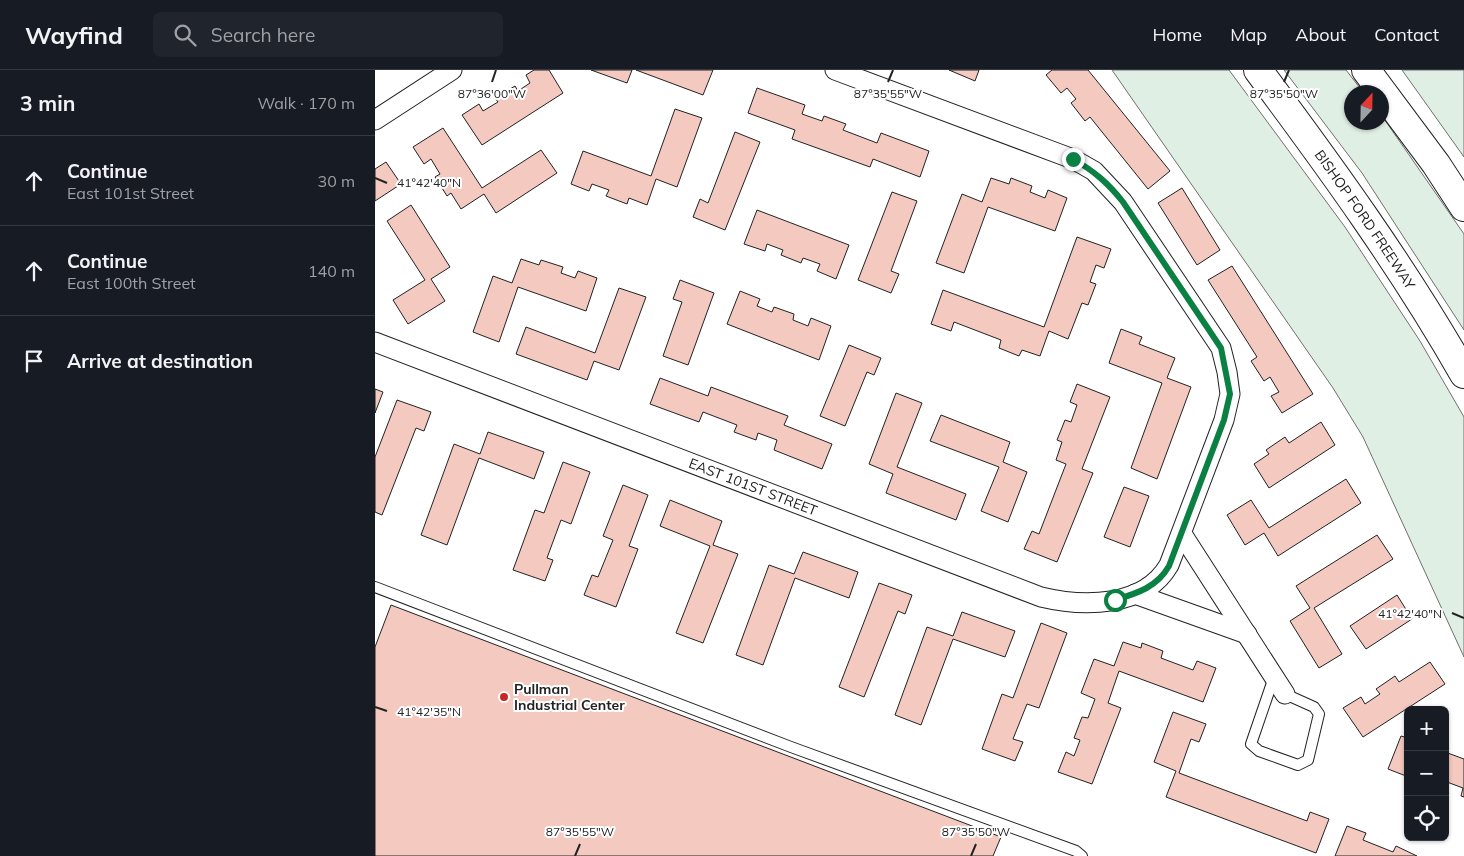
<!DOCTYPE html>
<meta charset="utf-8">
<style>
body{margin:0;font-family:Mulish,sans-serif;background:#20242c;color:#f1f3f6}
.controls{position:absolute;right:15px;bottom:15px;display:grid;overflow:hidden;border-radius:8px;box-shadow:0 1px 4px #0004}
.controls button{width:45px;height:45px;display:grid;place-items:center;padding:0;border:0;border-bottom:1px solid #363941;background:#171b24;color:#f1f3f6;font:25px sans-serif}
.compass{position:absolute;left:969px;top:15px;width:45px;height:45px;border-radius:50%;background:#171b24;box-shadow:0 1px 4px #0004;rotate:22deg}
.stop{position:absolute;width:15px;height:15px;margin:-11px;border:4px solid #0b8043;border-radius:50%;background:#fff}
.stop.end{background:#0b8043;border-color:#fff;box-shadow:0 1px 5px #0008}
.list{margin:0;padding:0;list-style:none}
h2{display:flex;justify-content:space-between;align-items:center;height:65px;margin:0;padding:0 20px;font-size:21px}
h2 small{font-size:16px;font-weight:400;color:#9ea1a6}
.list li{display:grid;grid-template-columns:32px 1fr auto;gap:15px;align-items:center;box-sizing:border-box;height:90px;padding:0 20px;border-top:1px solid #363941}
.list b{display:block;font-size:19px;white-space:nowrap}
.list p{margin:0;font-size:16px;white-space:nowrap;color:#9ea1a6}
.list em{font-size:16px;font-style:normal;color:#9ea1a6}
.icon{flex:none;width:28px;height:28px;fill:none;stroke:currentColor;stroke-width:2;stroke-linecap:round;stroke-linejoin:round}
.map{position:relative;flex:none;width:1089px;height:786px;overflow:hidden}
header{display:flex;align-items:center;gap:30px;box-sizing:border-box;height:70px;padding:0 25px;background:#171b24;border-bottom:1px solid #363941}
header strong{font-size:24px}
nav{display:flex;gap:28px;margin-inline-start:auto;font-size:18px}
.search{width:350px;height:45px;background:#20242c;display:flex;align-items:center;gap:12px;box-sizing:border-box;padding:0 18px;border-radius:8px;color:#9ea1a6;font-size:19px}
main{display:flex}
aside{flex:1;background:#171b24}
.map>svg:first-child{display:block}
</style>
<header>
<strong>Wayfind</strong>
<div class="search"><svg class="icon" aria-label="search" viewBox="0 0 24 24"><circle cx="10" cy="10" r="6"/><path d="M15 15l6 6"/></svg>Search here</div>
<nav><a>Home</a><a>Map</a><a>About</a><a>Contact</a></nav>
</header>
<main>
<aside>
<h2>3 min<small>Walk · 170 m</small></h2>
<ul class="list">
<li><svg class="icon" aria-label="ahead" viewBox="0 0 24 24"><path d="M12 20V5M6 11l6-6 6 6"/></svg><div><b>Continue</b><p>East 101st Street</p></div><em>30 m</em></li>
<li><svg class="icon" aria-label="ahead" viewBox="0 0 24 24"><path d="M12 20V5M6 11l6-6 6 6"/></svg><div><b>Continue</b><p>East 100th Street</p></div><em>140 m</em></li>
<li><svg class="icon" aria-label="arrive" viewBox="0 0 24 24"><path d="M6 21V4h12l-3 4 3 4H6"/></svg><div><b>Arrive at destination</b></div></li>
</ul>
</aside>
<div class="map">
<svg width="1089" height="786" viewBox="0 0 1089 786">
<rect width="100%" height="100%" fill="#fff"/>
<path fill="#e0efe3" stroke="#6f6f6f" d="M737 0H854L970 157 1045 271 1089 347V587L988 367 958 318Z
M909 0H971L988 22H976V52H1006L1007 46 1089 164V260L987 103Z
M1027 0H1089V87Z"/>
<path fill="#f3c9c0" stroke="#222" d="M159 0H174L188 23 107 75 87 45 104 34 108 41 123 32 120 28 140 16 143 21 155 13 151 5Z
M216 0H257L252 13Z
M261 0H338L328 25Z
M574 0H604L600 11Z
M677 0H713L795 101 773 119 715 47 710 51 696 33 701 29 692 18 686 23 671 5Z
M382 18 430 35 427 44 447 51 449 46 471 54 468 60 502 73 506 63 554 81 545 107 498 89 495 97 417 69 420 60 373 43Z
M300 39 327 48 302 117 281 109 272 135 254 128 252 134 231 126 234 120 217 114 214 121 196 114 208 81 276 106Z
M68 58 107 118 166 80 182 103 121 143 109 124 86 139 76 123 72 126 60 107 65 104 56 89 49 94 38 77Z
M360 62 385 72 350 160 318 147 325 129 333 133Z
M11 92 26 114 0 131V99Z
M616 108 634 114 636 108 657 116 655 122 670 128 673 120 692 128 680 161 613 137 589 203 561 193 587 124 607 132Z
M807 118 845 180 822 195 783 133Z
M517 122 542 131 516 201 524 204 516 223 483 210Z
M36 135 75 197 56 209 70 231 33 254 18 230 50 210 12 151Z
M382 140 474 175 461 209 442 201 445 194 428 188 426 193 406 185 408 180 392 174 390 181 369 174Z
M702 167 736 179 729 198 721 195 715 212 721 214 713 235 707 233 693 269 674 261 665 286 647 280 644 286 624 278 626 270 579 252 576 261 556 254 568 220 669 257Z
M146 189 164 195 166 190 188 197 186 203 200 208 203 201 222 208 211 241 143 217 124 272 98 262 118 206 137 213Z
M857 196 938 324 907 343 896 326 904 322 895 307 889 311 876 291 882 287 833 210Z
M305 210 339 223 313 295 288 286 307 232 298 229Z
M244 218 271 227 244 300 219 291 212 310 141 284 151 257 220 283Z
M365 221 385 229 382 236 397 242 399 237 419 244 418 250 433 256 436 248 456 256 444 290 352 254Z
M746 259 767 267 764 274 800 288 792 308 816 317 782 409 756 398 787 313 734 293Z
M474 275 506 288 499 305 492 302 470 356 445 346Z
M285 308 333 326 336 317 413 346 409 355 457 374 447 399 399 380 402 370 383 363 381 370 359 362 362 355 328 342 324 352 275 334Z
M702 314 735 327 707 399 718 403 682 492 649 479 657 461 664 464 691 394 681 390 687 372 682 370 690 350 696 352 702 335 695 332Z
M0 319 8 322 0 343Z
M521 323 547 333 522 397 591 424 581 450 511 423 518 404 494 394Z
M22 330 56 342 49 361 41 358 7 445 0 442V387Z
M566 345 635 372 628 392 652 402 633 452 606 441 624 397 555 371Z
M946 352 960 375 894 418 879 394 894 384 891 380 910 367 914 373Z
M113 362 169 382 159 409 104 388 72 475 46 465 79 374 105 384Z
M188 392 215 402 196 454 186 450 172 488 178 490 170 511 138 500 160 440 169 443Z
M971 409 986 433 903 486 889 463 870 475 852 445 876 430 894 458Z
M248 415 273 425 254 476 263 479 241 537 209 525 217 505 223 507 238 470 228 466Z
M749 417 774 426 755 477 729 467Z
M295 430 347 451 338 475 363 484 328 573 301 563 335 476 285 456Z
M1002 465 1018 489 939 538 967 584 944 598 915 551 935 538 921 516Z
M428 482 483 502 474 528 420 508 388 595 361 585 394 495 419 504Z
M504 513 537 525 530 544 523 541 489 627 464 617Z
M1022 525 1037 549 991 579 975 556Z
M16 535 626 767 618 786H0V577Z
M587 542 640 561 630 587 578 569 546 655 520 645 552 557 578 566Z
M666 553 692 563 664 638 652 634 638 669 648 672 640 691 607 679 627 624 638 628Z
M748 572 766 578 767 573 788 581 786 588 818 600 822 591 841 598 828 632 744 601 733 633 746 638 717 714 683 702 691 682 699 686 705 670 699 668 707 647 713 648 720 629 706 623 719 589 739 596Z
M1055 592 1070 614 988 667 968 638 986 627 990 634 1005 624 1001 619 1020 606 1024 612Z
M798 642 831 654 824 672 816 669 804 703 932 751 935 742 954 749 941 783 791 727 801 701 779 692Z
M1026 666 1033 668 1031 706 1013 699Z
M1070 682 1089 689V727L1086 726 1088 718 1072 712 1070 717Z
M972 756 991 763 988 770 1018 782 1021 776 1042 786H960Z"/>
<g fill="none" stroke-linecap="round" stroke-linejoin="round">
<g stroke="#222" stroke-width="12">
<path id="service" d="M0 517 416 677 701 781 707 786
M899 607 876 674 884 681 923 695 933 690 944 644 939 637 910 624"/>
</g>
<g stroke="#222" stroke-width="21">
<g id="minor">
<path d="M0 50 77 0"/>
<path id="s1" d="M0 272 666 527C708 537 769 538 794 495L849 350 855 324 852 302 846 278 748 132 719 101 698 89 460 0"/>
<path d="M807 464 910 624"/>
<path d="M760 524 872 564"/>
</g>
</g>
<g stroke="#222" stroke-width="30">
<g id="motorway">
<path id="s2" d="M883 0C956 98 1028 197 1089 304"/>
<path d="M991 0 1061 94 1089 137"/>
</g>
</g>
<use href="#service" stroke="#fff" stroke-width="10"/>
<use href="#minor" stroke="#fff" stroke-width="19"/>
<use href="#motorway" stroke="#fff" stroke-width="28"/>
</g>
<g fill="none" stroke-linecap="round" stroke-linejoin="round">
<path stroke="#0b8043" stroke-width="6" d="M698 89C719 101 733 113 748 132L834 260 846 278 855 324 849 350 794 496C782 517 763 523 740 530"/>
</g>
<path fill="none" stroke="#222" stroke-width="2" d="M117 12 121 0M513 12 518 0M909 12 914 0M0 108 12 113M1077 543 1089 548M0 637 12 641M200 786 205 774M596 786 601 774"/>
<circle fill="#c62828" stroke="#fff" stroke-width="2" cx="129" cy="627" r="5"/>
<g text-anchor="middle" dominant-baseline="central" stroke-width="4" stroke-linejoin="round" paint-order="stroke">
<g font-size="14" fill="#222" stroke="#fff">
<text stroke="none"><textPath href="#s2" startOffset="184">BISHOP FORD FREEWAY</textPath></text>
<text stroke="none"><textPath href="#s1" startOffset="405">EAST 101ST STREET</textPath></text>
</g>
<g font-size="14" font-weight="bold" fill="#222" stroke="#fff" text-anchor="start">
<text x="139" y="619">Pullman<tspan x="139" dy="16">Industrial Center</tspan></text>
</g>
</g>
<g font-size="12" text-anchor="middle" fill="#222" stroke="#fff" stroke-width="4" stroke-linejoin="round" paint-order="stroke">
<text x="909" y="28">87°35'50"W</text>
<text x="117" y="28">87°36'00"W</text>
<text x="513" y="28">87°35'55"W</text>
<text x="54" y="117">41°42'40"N</text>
<text x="1035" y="548">41°42'40"N</text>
<text x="54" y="646">41°42'35"N</text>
<text x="205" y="766">87°35'55"W</text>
<text x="601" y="766">87°35'50"W</text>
</g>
</svg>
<div class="controls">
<button>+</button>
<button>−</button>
<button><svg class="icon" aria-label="locate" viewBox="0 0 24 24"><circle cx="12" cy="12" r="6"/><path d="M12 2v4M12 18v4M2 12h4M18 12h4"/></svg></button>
</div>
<svg class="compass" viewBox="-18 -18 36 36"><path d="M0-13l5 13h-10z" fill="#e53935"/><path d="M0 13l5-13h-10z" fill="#9ea1a6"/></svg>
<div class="stop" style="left:740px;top:530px"></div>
<div class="stop end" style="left:698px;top:89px"></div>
</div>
</main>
